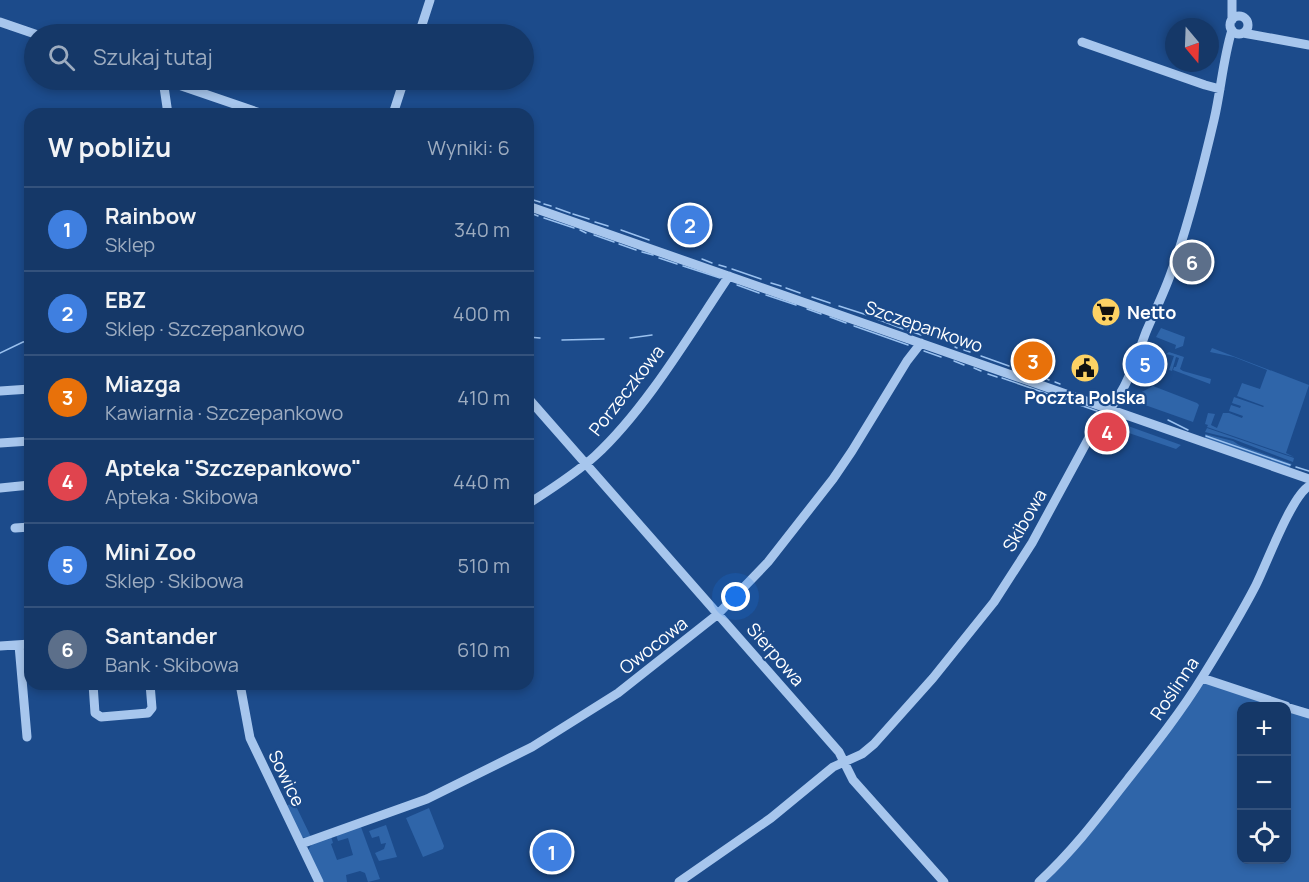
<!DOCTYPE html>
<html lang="pl">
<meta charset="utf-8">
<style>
body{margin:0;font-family:Manrope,sans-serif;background:#1e3f6e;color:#f1f3f6}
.controls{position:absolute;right:18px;bottom:18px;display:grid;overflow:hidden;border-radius:12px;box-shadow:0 3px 9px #0003}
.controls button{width:54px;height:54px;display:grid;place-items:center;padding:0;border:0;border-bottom:2px solid #34527c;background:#153868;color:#f1f3f6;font:30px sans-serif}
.compass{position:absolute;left:1165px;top:18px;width:54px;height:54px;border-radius:50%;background:#153868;box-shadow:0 3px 9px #0003;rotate:161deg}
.you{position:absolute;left:736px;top:597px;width:21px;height:21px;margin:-15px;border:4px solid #fff;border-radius:50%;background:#1a73e8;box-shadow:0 0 0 9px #1a73e833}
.badge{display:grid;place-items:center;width:39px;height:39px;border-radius:50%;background:#8c9099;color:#fff;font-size:20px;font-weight:700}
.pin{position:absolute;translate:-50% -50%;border:3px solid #fff;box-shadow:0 2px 6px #0006}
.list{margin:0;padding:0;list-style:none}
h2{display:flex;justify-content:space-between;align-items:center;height:78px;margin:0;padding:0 24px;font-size:26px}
h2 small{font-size:20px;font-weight:400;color:#9dacc0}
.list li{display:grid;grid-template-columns:39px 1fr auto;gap:18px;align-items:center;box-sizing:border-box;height:84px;padding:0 24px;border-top:2px solid #34527c}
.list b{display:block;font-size:22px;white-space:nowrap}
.list p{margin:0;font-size:20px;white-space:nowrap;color:#9dacc0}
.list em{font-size:20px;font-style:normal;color:#9dacc0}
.icon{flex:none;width:33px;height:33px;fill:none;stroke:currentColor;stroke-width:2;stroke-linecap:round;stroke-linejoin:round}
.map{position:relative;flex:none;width:1309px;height:882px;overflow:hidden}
.search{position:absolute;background:#153868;box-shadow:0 3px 9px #0003;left:24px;top:24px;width:510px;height:66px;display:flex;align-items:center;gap:15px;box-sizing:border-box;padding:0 21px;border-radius:33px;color:#9dacc0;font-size:22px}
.panel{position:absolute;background:#153868;box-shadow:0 3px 9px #0003;left:24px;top:108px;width:510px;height:582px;border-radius:18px}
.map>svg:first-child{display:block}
</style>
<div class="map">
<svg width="1309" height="882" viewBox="0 0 1309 882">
<rect width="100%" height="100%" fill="#1c4b8b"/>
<path fill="#2f65a9" d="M1161 328 1185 337 1183 346 1175 349 1176 345 1156 337Z
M1212 348 1309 385 1286 453 1294 457 1207 427 1208 425 1205 424 1208 413 1215 414 1211 425 1217 428 1223 413H1229L1242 418 1243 416 1229 411 1231 405 1240 408 1241 406 1232 403 1234 397 1263 407 1264 406 1237 396 1242 383 1260 389 1267 370 1234 357 1210 352Z
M1169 352 1184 357 1180 369 1183 371 1211 379 1210 384 1173 370 1174 367H1176L1179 358 1176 357 1172 371 1169 370 1174 356 1166 354Z
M1153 386 1197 403 1199 405 1193 422 1145 405 1140 393Z
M1106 421 1121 428 1129 424 1128 426 1181 445 1176 449 1114 428 1105 424Z
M1207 428 1294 458 1293 462 1233 439 1205 432Z
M1205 434 1233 441 1239 445 1292 464 1289 468 1205 439Z
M1209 682 1278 706H1242V860H1286L1287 709 1309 717V882H1043L1201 684Z
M294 802 311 837 306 838 301 837 286 806Z
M429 808 444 846 443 849 423 857 406 818Z
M386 825 397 857 379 861 375 853 384 849 386 843 381 844 379 836 372 838 369 831Z
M361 827 380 879 368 882 365 873 360 871 346 875 347 882H322L308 851C312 840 321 839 331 836L333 843 331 844 337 860 353 855 348 838 338 841 336 835Z"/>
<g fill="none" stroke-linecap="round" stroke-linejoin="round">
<path stroke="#9ac1ef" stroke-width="1.5" d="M530 199 540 202
M544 204 551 206
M556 208 570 213
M528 212 538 216
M573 214 589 219
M544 218 574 228
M595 222 608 226
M580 230 586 233
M621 230 649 240
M594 235 614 242
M619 244 636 250
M642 252 653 255
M659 258 677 264
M702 259 712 263
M719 265 726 267
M683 266 720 278
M732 269 761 279
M771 283 781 286
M737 285 759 293
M786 288 800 293
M766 295 796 305
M812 297 830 303
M839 306 867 315
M807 309 821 314
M830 317 846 323
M877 319 903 329
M854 326 908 345
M908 330 921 335
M528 337 540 338
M630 338 652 335
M562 340 604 339
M955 347 957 348
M964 350 970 352
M924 351 941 357
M0 353 23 342 30 341
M981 356 1009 366
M954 361 964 365
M974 368 981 371
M988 374 997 377
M1032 374 1041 377
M1002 378 1097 411
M1047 379 1049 380
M1055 382 1060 384
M1168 420 1188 430
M1206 436 1290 465
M1296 467 1309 471"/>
<path stroke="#a7c6ed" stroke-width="9" d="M1230 25a9 9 0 1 1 18 0a9 9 0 1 1-18 0Z
M1232 20V0
M0 22 35 34
M1243 33 1309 45
M419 34 430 0
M1082 42 1205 85 1220 89
M163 80 168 114
M164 80 263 114
M393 114 404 80
M528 206 1309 479
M0 391 30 389
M528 398 839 752 853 780 944 882
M0 443 30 441
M0 488 30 485
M528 504C551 489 575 474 595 456 646 409 690 334 729 276
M15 528 30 527
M19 645 27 737
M0 646 30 644
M1202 678 1286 706
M93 684 95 713 101 717 148 713 152 708 150 684
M240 684 250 738 319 882
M1286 707 1309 714
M301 844 427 799 532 747 618 693 718 614 768 562 833 479 852 451 907 361 921 343
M679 882 771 818 833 767 862 754 874 744 933 678 994 602 1032 543 1097 423C1124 398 1133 367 1146 332 1154 313 1164 293 1171 273 1189 224 1202 171 1214 120 1221 90 1223 59 1232 30
M1039 882C1073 851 1100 815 1128 779 1154 746 1181 712 1203 676 1221 647 1240 616 1256 585 1267 563 1291 497 1309 486"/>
</g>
<defs>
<g id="supermarket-disc" transform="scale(1.5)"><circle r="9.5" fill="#fdd264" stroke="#1c4b8b"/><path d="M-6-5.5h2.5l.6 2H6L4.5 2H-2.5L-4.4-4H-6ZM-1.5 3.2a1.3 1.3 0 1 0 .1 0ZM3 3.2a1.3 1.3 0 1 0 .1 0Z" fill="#111"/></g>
<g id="civic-disc" transform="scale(1.5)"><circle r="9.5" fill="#fdd264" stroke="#1c4b8b"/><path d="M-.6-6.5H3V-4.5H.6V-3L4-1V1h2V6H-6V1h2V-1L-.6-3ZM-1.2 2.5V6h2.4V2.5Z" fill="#111"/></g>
</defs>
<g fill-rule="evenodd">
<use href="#supermarket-disc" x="1106" y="312"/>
<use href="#civic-disc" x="1085" y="368"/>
</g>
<g text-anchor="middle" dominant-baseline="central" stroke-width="4.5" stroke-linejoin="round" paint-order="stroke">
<g font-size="18" font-weight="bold" fill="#fff" stroke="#1c4b8b" text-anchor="start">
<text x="1127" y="312">Netto</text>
<text x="1085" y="397" text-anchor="middle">Poczta Polska</text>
</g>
<g font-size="18" fill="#fff" stroke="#1c4b8b">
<text transform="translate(924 326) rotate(19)">Szczepankowo</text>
<text transform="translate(626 390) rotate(-52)">Porzeczkowa</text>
<text transform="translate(1024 520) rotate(-60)">Skibowa</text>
<text transform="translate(653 645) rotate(-38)">Owocowa</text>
<text transform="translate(776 654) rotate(49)">Sierpowa</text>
<text transform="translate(1174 688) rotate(-56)">Roślinna</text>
<text transform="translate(287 778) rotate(64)">Sowice</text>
</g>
</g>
</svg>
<div class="controls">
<button>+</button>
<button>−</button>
<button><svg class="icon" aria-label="locate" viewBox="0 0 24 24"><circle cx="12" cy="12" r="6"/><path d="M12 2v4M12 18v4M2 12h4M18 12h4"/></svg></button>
</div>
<svg class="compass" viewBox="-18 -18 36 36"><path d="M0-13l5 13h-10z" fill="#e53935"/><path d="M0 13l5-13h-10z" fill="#9dacc0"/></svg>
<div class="you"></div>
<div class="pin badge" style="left:552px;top:852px;background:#3f7fe0">1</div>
<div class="pin badge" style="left:690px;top:225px;background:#3f7fe0">2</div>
<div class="pin badge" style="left:1033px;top:361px;background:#e8710a">3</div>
<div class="pin badge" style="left:1107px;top:432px;background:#e0444e">4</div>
<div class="pin badge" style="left:1145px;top:364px;background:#3f7fe0">5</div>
<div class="pin badge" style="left:1192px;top:262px;background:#5c6f8a">6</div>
<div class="search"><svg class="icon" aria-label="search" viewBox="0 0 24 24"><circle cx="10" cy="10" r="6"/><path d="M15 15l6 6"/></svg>Szukaj tutaj</div>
<section class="panel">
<h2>W pobliżu<small>Wyniki: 6</small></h2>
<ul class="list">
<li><span class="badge" style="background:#3f7fe0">1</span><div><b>Rainbow</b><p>Sklep</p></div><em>340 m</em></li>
<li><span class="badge" style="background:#3f7fe0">2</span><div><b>EBZ</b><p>Sklep · Szczepankowo</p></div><em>400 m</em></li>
<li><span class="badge" style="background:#e8710a">3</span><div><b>Miazga</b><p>Kawiarnia · Szczepankowo</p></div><em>410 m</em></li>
<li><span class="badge" style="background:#e0444e">4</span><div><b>Apteka &quot;Szczepankowo&quot;</b><p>Apteka · Skibowa</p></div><em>440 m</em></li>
<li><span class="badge" style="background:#3f7fe0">5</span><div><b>Mini Zoo</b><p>Sklep · Skibowa</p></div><em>510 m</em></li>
<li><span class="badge" style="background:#5c6f8a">6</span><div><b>Santander</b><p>Bank · Skibowa</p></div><em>610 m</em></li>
</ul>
</section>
</div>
